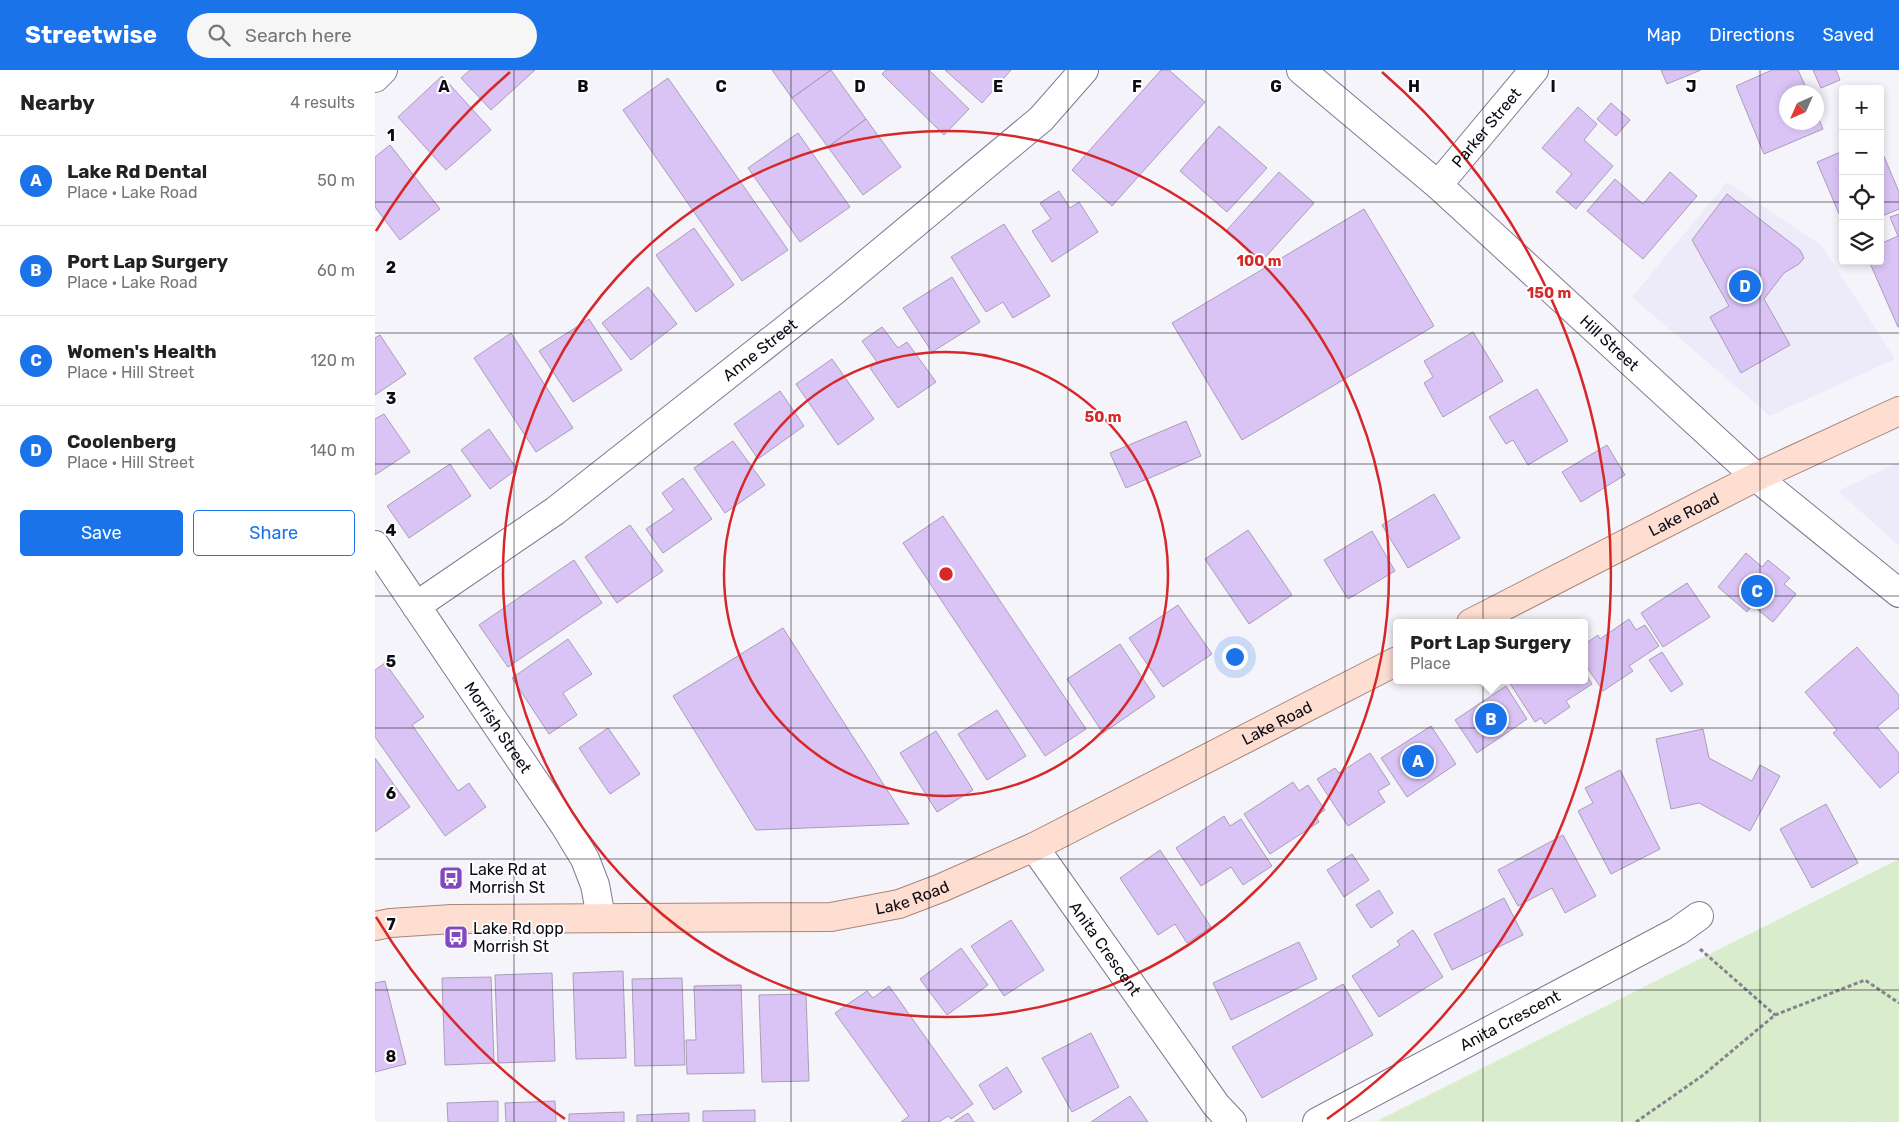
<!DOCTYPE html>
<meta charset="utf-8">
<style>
body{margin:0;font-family:Rubik,sans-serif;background:#f6f6f6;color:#222}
.controls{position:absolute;right:15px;top:15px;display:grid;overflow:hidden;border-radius:5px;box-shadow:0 2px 8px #0003}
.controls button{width:45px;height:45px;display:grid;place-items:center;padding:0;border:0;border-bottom:1px solid #e0e0e0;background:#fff;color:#222;font:25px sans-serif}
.compass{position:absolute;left:1404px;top:15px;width:45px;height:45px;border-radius:50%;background:#fff;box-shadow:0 2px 8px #0003;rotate:225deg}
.you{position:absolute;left:859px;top:586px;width:18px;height:18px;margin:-12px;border:4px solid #fff;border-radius:50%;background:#1a73e8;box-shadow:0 0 0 8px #1a73e833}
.badge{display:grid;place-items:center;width:32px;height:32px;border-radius:50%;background:#1a73e8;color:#fff;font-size:16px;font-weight:700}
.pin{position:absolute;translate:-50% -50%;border:2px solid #fff;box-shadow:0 1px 5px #0006}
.popup{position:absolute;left:1018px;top:549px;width:195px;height:65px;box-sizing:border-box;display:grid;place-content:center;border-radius:5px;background:#fff;filter:drop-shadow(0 1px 4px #0005);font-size:16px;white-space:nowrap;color:#767676}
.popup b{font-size:19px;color:#222}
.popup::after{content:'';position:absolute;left:50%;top:100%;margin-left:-10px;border:10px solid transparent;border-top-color:#fff}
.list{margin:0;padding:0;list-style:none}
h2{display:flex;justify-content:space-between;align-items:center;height:65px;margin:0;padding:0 20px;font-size:21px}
h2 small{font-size:16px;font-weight:400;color:#767676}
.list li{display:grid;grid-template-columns:32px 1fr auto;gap:15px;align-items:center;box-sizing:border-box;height:90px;padding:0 20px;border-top:1px solid #e0e0e0}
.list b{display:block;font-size:19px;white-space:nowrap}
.list p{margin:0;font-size:16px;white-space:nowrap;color:#767676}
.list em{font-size:16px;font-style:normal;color:#767676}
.actions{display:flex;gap:10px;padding:15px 20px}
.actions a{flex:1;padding:11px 0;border:1px solid #1a73e8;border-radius:5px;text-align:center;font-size:18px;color:#1a73e8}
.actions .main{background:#1a73e8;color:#fff}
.icon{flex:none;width:28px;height:28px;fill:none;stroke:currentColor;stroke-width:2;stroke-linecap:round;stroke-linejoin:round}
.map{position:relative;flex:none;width:1524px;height:1052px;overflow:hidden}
header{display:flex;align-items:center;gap:30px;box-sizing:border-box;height:70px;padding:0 25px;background:#1a73e8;color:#fff}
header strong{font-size:24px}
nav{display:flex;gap:28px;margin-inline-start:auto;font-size:18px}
.search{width:350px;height:45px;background:#f6f6f6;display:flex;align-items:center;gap:12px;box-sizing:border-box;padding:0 18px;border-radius:28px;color:#767676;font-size:19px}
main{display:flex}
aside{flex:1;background:#fff}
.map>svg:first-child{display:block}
</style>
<header>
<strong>Streetwise</strong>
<div class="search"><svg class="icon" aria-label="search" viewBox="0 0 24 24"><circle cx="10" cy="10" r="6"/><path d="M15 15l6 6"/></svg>Search here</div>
<nav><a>Map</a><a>Directions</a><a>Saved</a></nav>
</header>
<main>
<aside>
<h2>Nearby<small>4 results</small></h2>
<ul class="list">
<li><span class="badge">A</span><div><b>Lake Rd Dental</b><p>Place · Lake Road</p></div><em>50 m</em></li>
<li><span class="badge">B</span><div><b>Port Lap Surgery</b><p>Place · Lake Road</p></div><em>60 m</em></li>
<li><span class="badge">C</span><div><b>Women's Health</b><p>Place · Hill Street</p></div><em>120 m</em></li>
<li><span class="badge">D</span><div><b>Coolenberg</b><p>Place · Hill Street</p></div><em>140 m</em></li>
</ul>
<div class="actions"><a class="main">Save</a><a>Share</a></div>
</aside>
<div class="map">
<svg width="1524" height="1052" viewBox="0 0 1524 1052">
<rect width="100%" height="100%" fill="#f5f4fa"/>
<path fill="#edebfa" d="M1352 112 1447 176 1520 289 1395 346 1257 227Z
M1524 392V476L1463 421Z"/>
<path fill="#d9edcd" d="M1524 789V1052L1002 1051Z"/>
<path fill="#dac4f5" stroke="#a99db8" d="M95 0H160L116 40 86 8Z
M397 0H456L417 28Z
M456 0 491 49 453 77 417 28Z
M511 0H554L594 39 569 65 507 4Z
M570 0H636L607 33Z
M786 0H794L830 32 737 136 697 100Z
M1286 0H1326L1292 14Z
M1397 0H1423L1433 22H1412V52H1442V44L1448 59 1389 84 1361 16Z
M1438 0H1461L1465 10 1446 18Z
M67 6 116 60 71 100 23 47Z
M293 8 413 180 367 211 248 40Z
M1236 33 1255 50 1241 66 1222 49Z
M1203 37 1222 54 1209 70 1238 96 1201 139 1181 122 1197 104 1167 78Z
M491 49 526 97 488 125 453 77Z
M844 56 892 98 852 142 805 101Z
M423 63 475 137 425 172 373 98Z
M15 75 65 139 25 170 0 137V87Z
M1505 77 1524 122V139L1505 147Z
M1468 81V153L1442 92Z
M904 102 939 133 887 191 852 160Z
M1295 102 1322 126 1268 189 1212 141 1240 109 1268 134Z
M684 121 695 138 704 132 723 162 677 192 657 161 676 149 665 133Z
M1352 124 1425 180 1429 188 1424 194 1409 203 1389 229 1415 275 1366 303 1335 247 1354 236 1317 170Z
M989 139 1059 256 867 370 797 253Z
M1524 144V257H1523L1494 191H1505V174L1523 166 1515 147Z
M629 154 675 226 638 248 628 232 611 242 576 187Z
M319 158 359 215 321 242 281 185Z
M577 207 605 252 557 282 528 238Z
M273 217 302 254 256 290 227 253Z
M214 249 247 300 198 332 164 281Z
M507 257 523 278 532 272 561 312 523 338 495 298 502 292 487 271Z
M1098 262 1128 311 1068 347 1049 313 1058 307 1049 291Z
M136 263 198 358 161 382 99 288Z
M5 265 31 304 0 325V268Z
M457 289 499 349 463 375 421 314Z
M1162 319 1193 371 1153 395 1138 370 1131 374 1114 347Z
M405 321 429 356 383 389 359 354Z
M9 344 35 382 0 405V349Z
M811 351 826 386 751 418 735 383Z
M114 359 142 399 115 419 86 380Z
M358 371 390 415 350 443 319 398Z
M1232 375 1250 405 1206 432 1187 402Z
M75 394 96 426 34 468 12 436Z
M308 408 337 449 288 483 271 459 299 440 287 423Z
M1059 424 1085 468 1033 498 1007 455Z
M568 446 711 659 670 686 528 473Z
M255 455 288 501 242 533 210 487Z
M873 460 917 525 874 554 830 489Z
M997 461 1020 501 973 529 949 490Z
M1371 483 1387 497 1393 490 1415 508 1409 514 1421 524 1398 552 1377 535 1372 542 1343 517Z
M199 490 227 533 133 597 104 555Z
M1312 513 1335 547 1288 577 1266 543Z
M803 535 837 584 788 617 754 568Z
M1254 549 1261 560 1270 555 1284 576 1254 596 1258 601 1228 621 1210 594V574L1223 565 1225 569Z
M408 558 534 754 381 760 298 626Z
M193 569 217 604 188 623 202 645 174 664 137 608Z
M745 574 780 627 728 663 692 609Z
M1482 577 1524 625V638L1502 657 1524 683V702L1505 718 1458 663 1462 660 1430 622Z
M1287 582 1308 614 1296 622 1274 590Z
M10 593 49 647 37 655 83 721 94 713 111 737 70 766 0 667V600Z
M1210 603 1217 614 1191 631 1195 637 1170 654 1166 648 1160 652 1134 612 1136 610H1210Z
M1131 616 1152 649 1102 683 1080 650Z
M622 640 651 686 612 710 583 664Z
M1056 656 1081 694 1032 727 1006 688Z
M233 658 265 704 235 724 204 678Z
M1328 659 1334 688 1377 711 1385 695 1405 706 1375 761 1324 733 1296 739 1281 669Z
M561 661 598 720 562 742 525 683Z
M995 683 1015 714 1003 721 1010 732 973 756 942 709 960 698 964 703Z
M0 688 35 737 0 762Z
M1245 700 1285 779 1236 804 1203 741 1218 733 1210 718Z
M918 712 924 721 933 715 950 740 941 746 944 752 895 784 869 744Z
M1451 734 1483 793 1437 818 1405 759Z
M849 746 855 756 866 749 897 796 868 815 856 797 826 816 801 778Z
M1188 765 1221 826 1190 843 1177 818 1143 836 1123 800Z
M785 780 836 857 812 873 800 854 783 865 745 808Z
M977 784 994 810 969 827 952 800Z
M1004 820 1018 843 996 858 981 835Z
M1129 828 1148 865 1077 900 1059 864Z
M636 850 669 900 629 926 596 876Z
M1038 860 1068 907 1004 947 977 906 1025 875 1022 871Z
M924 872 942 909 856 950 838 913Z
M586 878 613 915 572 945 545 909Z
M248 901 251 988 201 989 198 903Z
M177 903 180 991 123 993 120 905Z
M116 907 119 993 70 995 67 908Z
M307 908 310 995 260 996 257 909Z
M10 911 31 994 0 1002V913Z
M968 914 998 965 887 1028 857 977Z
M366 915 369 1003 312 1004 311 970H321L319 916Z
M514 916 598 1034 576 1049 573 1046 564 1052H526L534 1046 460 943 492 921 498 928Z
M431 924 434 1011 387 1012 384 925Z
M716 963 744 1017 697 1042 667 988Z
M632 997 647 1022 619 1040 604 1015Z
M755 1026 773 1052H716Z
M123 1031V1052H73L72 1033Z
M180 1031 181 1052H131L130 1033Z
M380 1040V1052H328V1041Z
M249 1042V1052H194V1044Z
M314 1043V1052H262V1045Z
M593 1043 599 1052H579Z"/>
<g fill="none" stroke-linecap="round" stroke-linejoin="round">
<g stroke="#7f7a95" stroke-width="30">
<g id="minor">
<path id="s1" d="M926 0 1063 115 1381 407 1524 523"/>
<path d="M0 8 8 0"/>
<path id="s2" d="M1063 115 1159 0"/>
<path id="s3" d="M0 475 190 756 210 789 220 815 226 847"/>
<path id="s4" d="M41 536 180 441 459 221 666 49 709 0"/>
<path id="s5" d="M659 777 841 1035 857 1052"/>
<path id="s6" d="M942 1052 1303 861 1324 846"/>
</g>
</g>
<g stroke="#a8867a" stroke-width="30">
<g id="major">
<path id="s7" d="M1096 553 1381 407 1524 341"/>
<path id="s8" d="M0 856 15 853 77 849 456 847 524 834 566 818 659 777 1022 591"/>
</g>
</g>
<path stroke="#85838b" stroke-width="3" stroke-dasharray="4 2.5" stroke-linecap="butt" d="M1325 879 1400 945
M1261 1052 1327 1006 1400 945 1490 910 1524 933"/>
<use href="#minor" stroke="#fff" stroke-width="28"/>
<use href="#major" stroke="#fdded1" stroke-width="28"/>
</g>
<path fill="none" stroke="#0c0a13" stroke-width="1" stroke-opacity="0.55" d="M139 0V1052M277 0V1052M416 0V1052M554 0V1052M693 0V1052M831 0V1052M970 0V1052M1108 0V1052M1247 0V1052M1385 0V1052M0 132H1468M1505 132H1524M0 263H1524M0 394H1524M0 526H1524M0 658H1524M0 789H1524M0 920H1524"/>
<g fill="none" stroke="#d62828" stroke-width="2.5">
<circle cx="571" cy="504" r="222"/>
<circle cx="571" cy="504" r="443"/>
<path d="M190 1049A665 665 0 0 1 1 847M1 161A665 665 0 0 1 135 2M1007 2A665 665 0 0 1 952 1049"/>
</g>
<defs>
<g id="bus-square" transform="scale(1.25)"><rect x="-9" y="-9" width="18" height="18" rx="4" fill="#8448be" stroke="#fff"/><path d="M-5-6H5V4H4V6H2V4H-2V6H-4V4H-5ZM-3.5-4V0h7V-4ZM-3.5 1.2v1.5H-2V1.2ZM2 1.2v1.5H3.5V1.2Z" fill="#fff"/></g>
</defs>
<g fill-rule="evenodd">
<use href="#bus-square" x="76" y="808"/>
<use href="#bus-square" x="81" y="867"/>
</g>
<g text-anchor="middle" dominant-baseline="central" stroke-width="4" stroke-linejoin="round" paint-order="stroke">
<g font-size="16" fill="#0c0a13" stroke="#fff">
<text stroke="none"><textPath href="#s2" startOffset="75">Parker Street</textPath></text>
<text stroke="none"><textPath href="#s1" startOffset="412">Hill Street</textPath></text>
<text stroke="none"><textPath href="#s4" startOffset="429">Anne Street</textPath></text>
<text stroke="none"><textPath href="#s7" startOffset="239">Lake Road</textPath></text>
<text stroke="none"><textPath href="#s8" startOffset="945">Lake Road</textPath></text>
<text stroke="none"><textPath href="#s3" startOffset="220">Morrish Street</textPath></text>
<text stroke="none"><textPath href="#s8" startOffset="540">Lake Road</textPath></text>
<text stroke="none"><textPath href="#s5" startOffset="124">Anita Crescent</textPath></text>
<text stroke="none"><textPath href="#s6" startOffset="218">Anita Crescent</textPath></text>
</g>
<g font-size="16" fill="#0c0a13" stroke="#fff" text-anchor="start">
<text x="94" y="799">Lake Rd at<tspan x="94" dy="18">Morrish St</tspan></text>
<text x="98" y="858">Lake Rd opp<tspan x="98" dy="18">Morrish St</tspan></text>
</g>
</g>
<g font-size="16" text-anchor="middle" font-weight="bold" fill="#0c0a13" stroke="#fff" stroke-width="4" stroke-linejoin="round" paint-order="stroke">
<text x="69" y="22">A</text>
<text x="208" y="22">B</text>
<text x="346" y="22">C</text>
<text x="485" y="22">D</text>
<text x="623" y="22">E</text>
<text x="762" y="22">F</text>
<text x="901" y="22">G</text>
<text x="1039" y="22">H</text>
<text x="1178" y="22">I</text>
<text x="1316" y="22">J</text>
<text x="16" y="71">1</text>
<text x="16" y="203">2</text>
<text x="16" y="334">3</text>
<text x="16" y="466">4</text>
<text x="16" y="597">5</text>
<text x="16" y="729">6</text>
<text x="16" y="860">7</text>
<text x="16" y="992">8</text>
</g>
<circle cx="571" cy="504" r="8" fill="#d62828" stroke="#fff" stroke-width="2.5"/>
<g font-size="15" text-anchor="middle" font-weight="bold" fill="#d62828" stroke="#fff" stroke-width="4" stroke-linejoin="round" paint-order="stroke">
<text x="884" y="196">100 m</text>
<text x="1174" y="228">150 m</text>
<text x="728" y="352">50 m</text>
</g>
</svg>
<div class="controls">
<button>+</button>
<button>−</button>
<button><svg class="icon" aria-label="locate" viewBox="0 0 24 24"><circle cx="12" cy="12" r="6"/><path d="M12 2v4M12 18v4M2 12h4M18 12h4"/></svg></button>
<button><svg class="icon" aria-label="layers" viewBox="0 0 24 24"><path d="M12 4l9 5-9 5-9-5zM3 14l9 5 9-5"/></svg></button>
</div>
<svg class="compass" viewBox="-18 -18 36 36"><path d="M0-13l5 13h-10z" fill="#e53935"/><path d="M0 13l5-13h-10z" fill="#767676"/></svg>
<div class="you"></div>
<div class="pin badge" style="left:1043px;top:691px">A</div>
<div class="pin badge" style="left:1116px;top:649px">B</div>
<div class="popup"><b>Port Lap Surgery</b>Place</div>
<div class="pin badge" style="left:1382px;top:521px">C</div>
<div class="pin badge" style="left:1370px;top:216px">D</div>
</div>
</main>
